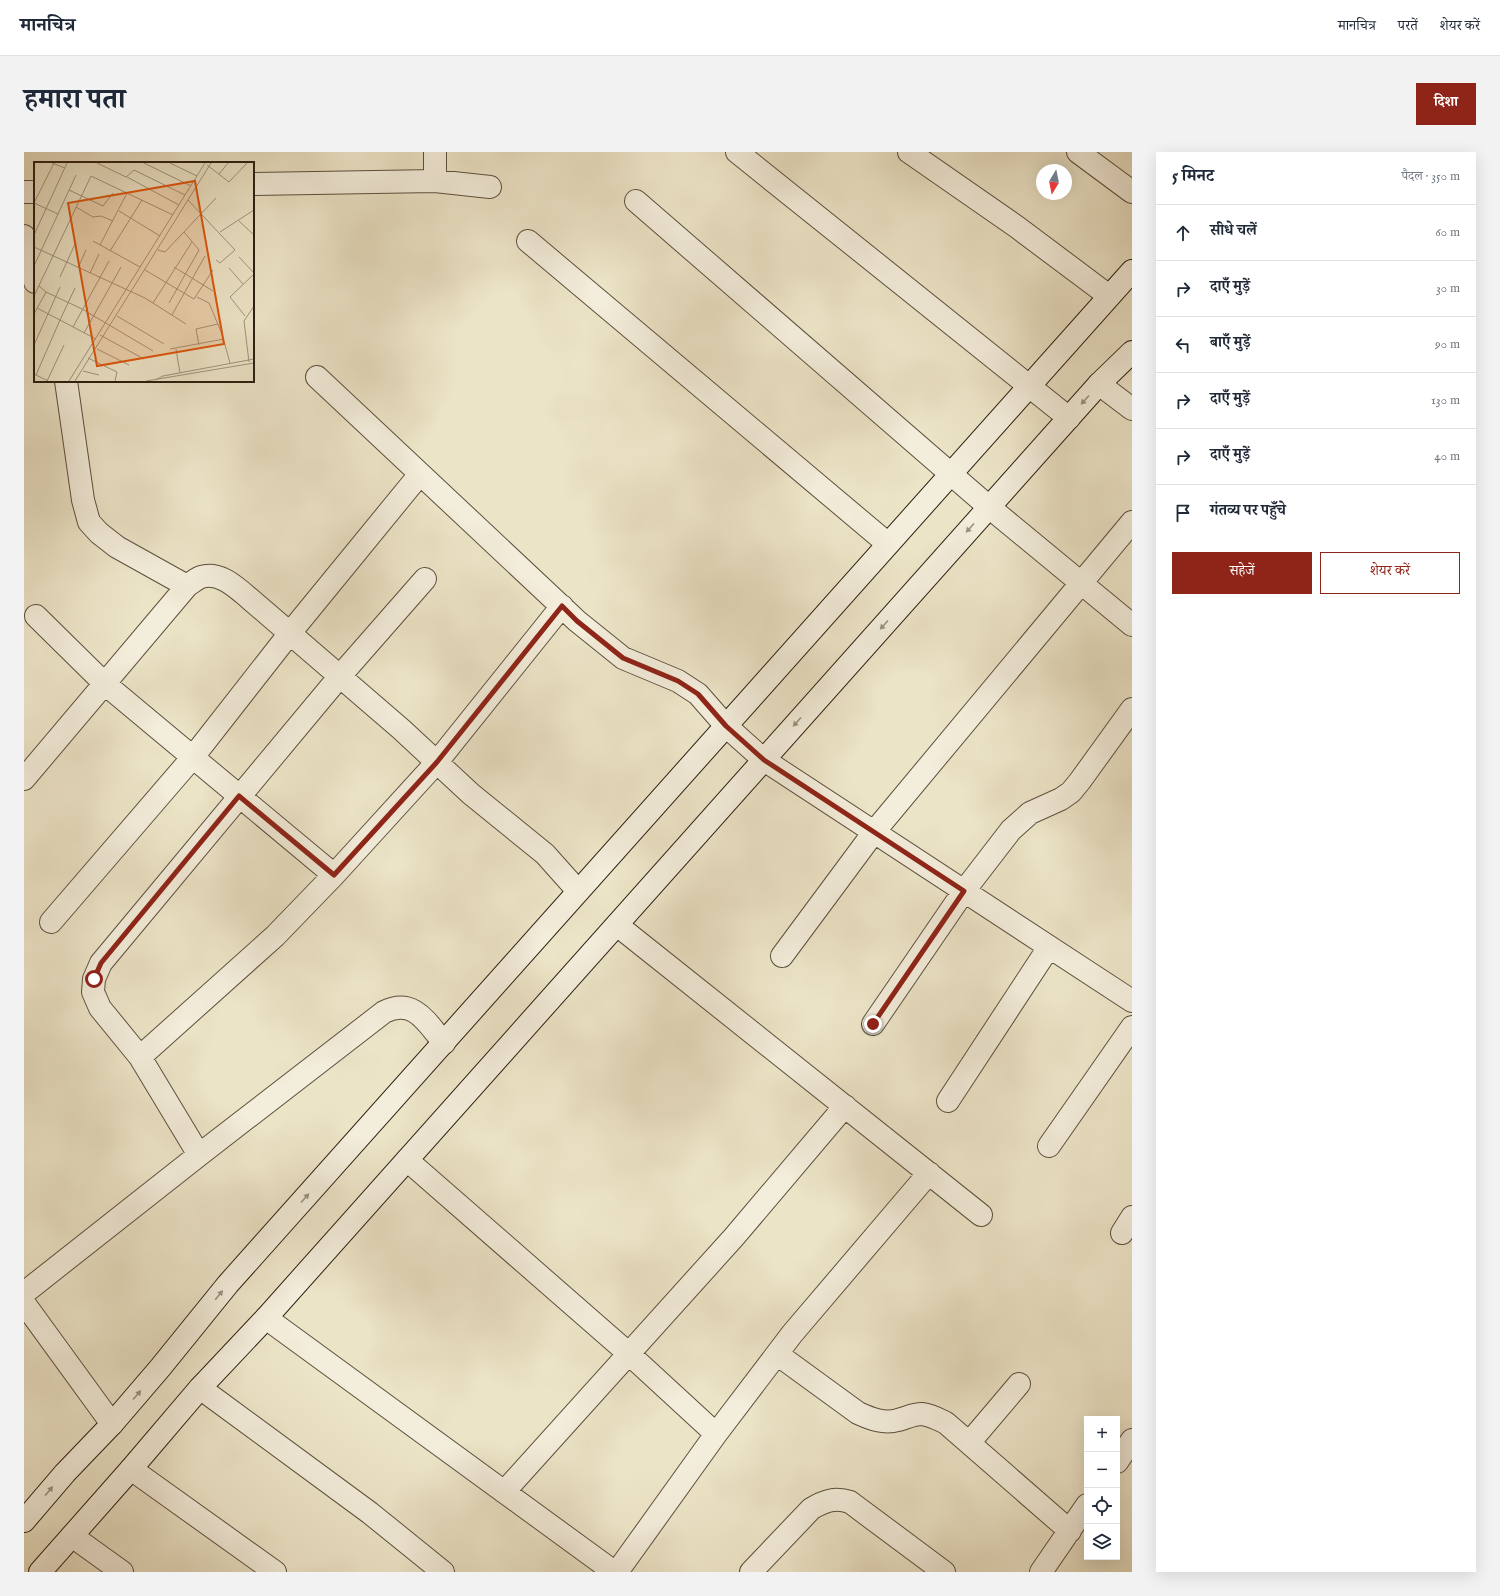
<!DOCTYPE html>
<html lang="hi">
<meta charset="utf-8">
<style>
body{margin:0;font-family:"IM FELL English","Noto Serif Devanagari",serif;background:#f2f2f3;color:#1f2937}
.controls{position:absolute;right:12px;bottom:12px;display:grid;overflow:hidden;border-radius:0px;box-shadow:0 4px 16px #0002}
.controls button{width:36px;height:36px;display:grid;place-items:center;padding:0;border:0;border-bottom:1px solid #e0e1e3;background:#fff;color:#1f2937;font:20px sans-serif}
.compass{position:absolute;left:1012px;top:12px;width:36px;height:36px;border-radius:50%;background:#fff;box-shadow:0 4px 16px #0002;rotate:190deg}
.stop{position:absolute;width:12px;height:12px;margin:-9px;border:3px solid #8f2418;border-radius:50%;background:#fff}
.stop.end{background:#8f2418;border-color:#fff;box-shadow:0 1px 4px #0008}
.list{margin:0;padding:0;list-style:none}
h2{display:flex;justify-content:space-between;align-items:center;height:52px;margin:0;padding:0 16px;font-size:17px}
h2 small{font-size:13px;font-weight:400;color:#747a83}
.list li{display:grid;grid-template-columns:26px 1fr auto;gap:12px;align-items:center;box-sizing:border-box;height:56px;padding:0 16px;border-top:1px solid #e0e1e3}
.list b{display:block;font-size:15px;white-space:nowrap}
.list em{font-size:13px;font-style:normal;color:#747a83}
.actions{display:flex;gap:8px;padding:12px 16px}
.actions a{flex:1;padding:9px 0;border:1px solid #8f2418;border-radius:0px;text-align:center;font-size:14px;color:#8f2418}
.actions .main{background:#8f2418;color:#fff}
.icon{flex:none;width:22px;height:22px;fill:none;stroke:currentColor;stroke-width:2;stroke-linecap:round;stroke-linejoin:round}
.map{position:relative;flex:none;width:1108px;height:1420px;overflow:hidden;border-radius:0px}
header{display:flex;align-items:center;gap:24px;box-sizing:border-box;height:56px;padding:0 20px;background:#fff;border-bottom:1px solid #e0e1e3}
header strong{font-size:19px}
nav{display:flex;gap:22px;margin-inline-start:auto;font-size:14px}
.intro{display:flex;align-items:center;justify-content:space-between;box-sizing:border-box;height:96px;padding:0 24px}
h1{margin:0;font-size:28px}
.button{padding:10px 18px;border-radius:0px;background:#8f2418;color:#fff;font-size:14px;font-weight:700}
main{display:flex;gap:24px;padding:0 24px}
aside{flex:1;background:#fff;border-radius:0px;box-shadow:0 4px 16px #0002}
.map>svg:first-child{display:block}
</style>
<header>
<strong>मानचित्र</strong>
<nav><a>मानचित्र</a><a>परतें</a><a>शेयर करें</a></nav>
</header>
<div class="intro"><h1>हमारा पता</h1><a class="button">दिशा</a></div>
<main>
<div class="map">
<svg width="1108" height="1420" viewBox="0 0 1108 1420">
<rect width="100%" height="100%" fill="#ece4c7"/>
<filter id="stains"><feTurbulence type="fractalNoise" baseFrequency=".005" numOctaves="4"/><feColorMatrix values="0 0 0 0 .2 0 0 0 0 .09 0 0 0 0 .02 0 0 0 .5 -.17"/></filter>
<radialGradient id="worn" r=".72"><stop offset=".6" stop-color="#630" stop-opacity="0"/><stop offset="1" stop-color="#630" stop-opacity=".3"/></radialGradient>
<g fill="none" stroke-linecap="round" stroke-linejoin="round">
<g stroke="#5d503e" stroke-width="24">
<path id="minor" d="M713 0 1045 266
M885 0 993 75 1085 144
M1054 0 1108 40
M411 29V0
M229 32 411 29 466 35
M0 40H11
M612 49 965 355 1108 473
M0 84 11 130
M504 89 864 392
M293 225 553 469 599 506 654 529 674 542 702 574 740 608 1108 849
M42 229 59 348 65 370 75 381 93 395 163 434
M1075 232 1108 257
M12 464 81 532 310 723
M0 627 163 434C167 431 172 427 177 425 196 419 213 436 226 447L377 577 447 642 521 702 554 739
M27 770 169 605 266 481 396 322
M593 773 957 1063
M758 804 850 680 1108 370
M849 872 940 739 987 678 1006 661 1037 647 1047 640 1056 629 1108 557
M116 905 251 784 310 723 413 610 538 454
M924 949 1025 795
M1025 994 1108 875
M175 1003 116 905 76 856 69 840 70 827 77 811 316 524 401 427
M383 1008 604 1201 692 1282
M1098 1081 1108 1065
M0 1141 175 1003 360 860C390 845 403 871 420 891
M0 1151 88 1272
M242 1166 590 1420
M753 1202 834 1261C847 1267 860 1272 874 1268 882 1266 889 1262 898 1262 907 1263 914 1267 922 1271L1046 1379
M176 1236 346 1361 419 1420
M945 1291 995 1232
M1093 1310 1108 1288
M107 1317 251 1420
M480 1340 710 1085 821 954
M48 1384 98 1420
M593 1420 692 1282 768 1182 905 1021
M727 1420 787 1357C800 1349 811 1345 826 1350L920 1420
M1017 1420 1063 1353"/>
</g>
<g stroke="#2d1e11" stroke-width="24">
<path id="secondary" d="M0 1369 41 1321 88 1272 136 1216 204 1132 1108 119
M16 1420 107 1317 176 1236 242 1166 1075 232 1108 200"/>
</g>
<use href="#minor" stroke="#f3eddb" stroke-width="22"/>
<use href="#secondary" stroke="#f3eddb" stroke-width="22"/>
</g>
<defs><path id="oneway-solid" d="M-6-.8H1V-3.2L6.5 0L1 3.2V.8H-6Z"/></defs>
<g fill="#9a9080">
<use href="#oneway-solid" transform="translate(1061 248) rotate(132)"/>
<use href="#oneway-solid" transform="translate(946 376) rotate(132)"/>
<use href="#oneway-solid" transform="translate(860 473) rotate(132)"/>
<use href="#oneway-solid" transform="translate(773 570) rotate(132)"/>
<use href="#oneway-solid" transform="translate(281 1046) rotate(-48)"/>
<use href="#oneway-solid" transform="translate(195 1143) rotate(-51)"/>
<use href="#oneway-solid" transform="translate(113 1243) rotate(-49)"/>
<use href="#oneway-solid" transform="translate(25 1339) rotate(-50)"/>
</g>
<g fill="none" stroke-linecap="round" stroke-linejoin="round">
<path stroke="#8f2418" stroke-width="5" d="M70 827 77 811 215 644 310 723 413 610 538 454 553 469 599 506 654 529 674 542 702 574 740 608 940 739 849 872"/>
</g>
<g transform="translate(10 10)">
<rect width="220" height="220" fill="#ece4c7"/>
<path fill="none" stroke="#a0957e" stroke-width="1" d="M18 1 31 6M63 1 92 15 100 8 151 33M110 1 157 24M136 1 163 14M173 3 195 20 213 1M185 12 194 1M93 15 145 43M35 28 69 44 79 31M154 38 201 88 186 101 182 98M0 41 20 1M0 41 24 52M42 45 59 55 67 54 79 59M85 49 126 74M205 59 220 73M186 70 220 48M0 73 33 1M59 79 106 105M66 83 93 31M0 85 111 136 152 162M124 88 131 90 182 36M76 89 108 38M205 95 220 111M0 104 42 13M140 105 179 129M44 106 52 88M195 106 209 122M111 108 160 137 179 108M56 111 65 92M26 115 42 80M12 130 48 147 119 189M0 134 57 14 139 53M163 135 175 141 188 172 196 201M119 141 158 80M135 141 165 88 150 70M3 146 62 177M0 152 12 130 5 124M138 153 171 94M83 154 130 182M211 154 196 135 220 112M26 158 41 126M39 165 75 99M50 171 87 105M66 173 110 197M0 183 26 125M165 183 162 167 184 162M63 187 95 203M136 187 190 177M142 187 146 211M54 196 83 210 81 219M215 200 210 159 220 144M49 209 65 213M0 212 14 219M2 213 26 158M121 218 129 214 220 197M13 219 30 183M35 219 171 1M41 219 177 1M112 219 220 201"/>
<path fill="#df560c" fill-opacity="0.15" stroke="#df560c" stroke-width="2" d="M161 19 190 182 63 204 34 41Z"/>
<rect width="220" height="220" fill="none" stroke="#2d1e11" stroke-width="2"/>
</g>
<rect width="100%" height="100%" filter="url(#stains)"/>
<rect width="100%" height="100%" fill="url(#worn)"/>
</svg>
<div class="controls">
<button>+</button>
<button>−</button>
<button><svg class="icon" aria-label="locate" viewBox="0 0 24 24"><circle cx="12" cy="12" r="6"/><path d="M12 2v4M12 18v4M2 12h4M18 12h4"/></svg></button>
<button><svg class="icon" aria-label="layers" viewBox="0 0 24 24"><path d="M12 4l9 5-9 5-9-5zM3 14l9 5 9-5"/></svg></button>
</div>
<svg class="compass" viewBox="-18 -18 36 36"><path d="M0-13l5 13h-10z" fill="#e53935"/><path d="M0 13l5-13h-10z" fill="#747a83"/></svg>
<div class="stop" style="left:70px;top:827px"></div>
<div class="stop end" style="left:849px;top:872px"></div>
</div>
<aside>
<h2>5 मिनट<small>पैदल · 350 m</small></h2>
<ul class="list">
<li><svg class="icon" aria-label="ahead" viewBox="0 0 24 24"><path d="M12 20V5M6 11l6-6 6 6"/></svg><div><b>सीधे चलें</b></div><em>60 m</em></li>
<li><svg class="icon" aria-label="right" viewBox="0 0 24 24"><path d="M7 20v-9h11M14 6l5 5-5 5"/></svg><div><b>दाएँ मुड़ें</b></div><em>30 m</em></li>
<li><svg class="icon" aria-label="left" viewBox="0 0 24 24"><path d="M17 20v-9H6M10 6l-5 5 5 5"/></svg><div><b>बाएँ मुड़ें</b></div><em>90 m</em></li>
<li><svg class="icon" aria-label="right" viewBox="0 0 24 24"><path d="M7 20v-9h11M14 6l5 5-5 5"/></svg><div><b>दाएँ मुड़ें</b></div><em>130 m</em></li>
<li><svg class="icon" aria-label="right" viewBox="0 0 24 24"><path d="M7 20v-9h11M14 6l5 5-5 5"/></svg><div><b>दाएँ मुड़ें</b></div><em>40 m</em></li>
<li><svg class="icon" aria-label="arrive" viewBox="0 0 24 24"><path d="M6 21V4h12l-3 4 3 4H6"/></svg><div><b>गंतव्य पर पहुँचे</b></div></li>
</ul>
<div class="actions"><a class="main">सहेजें</a><a>शेयर करें</a></div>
</aside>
</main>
